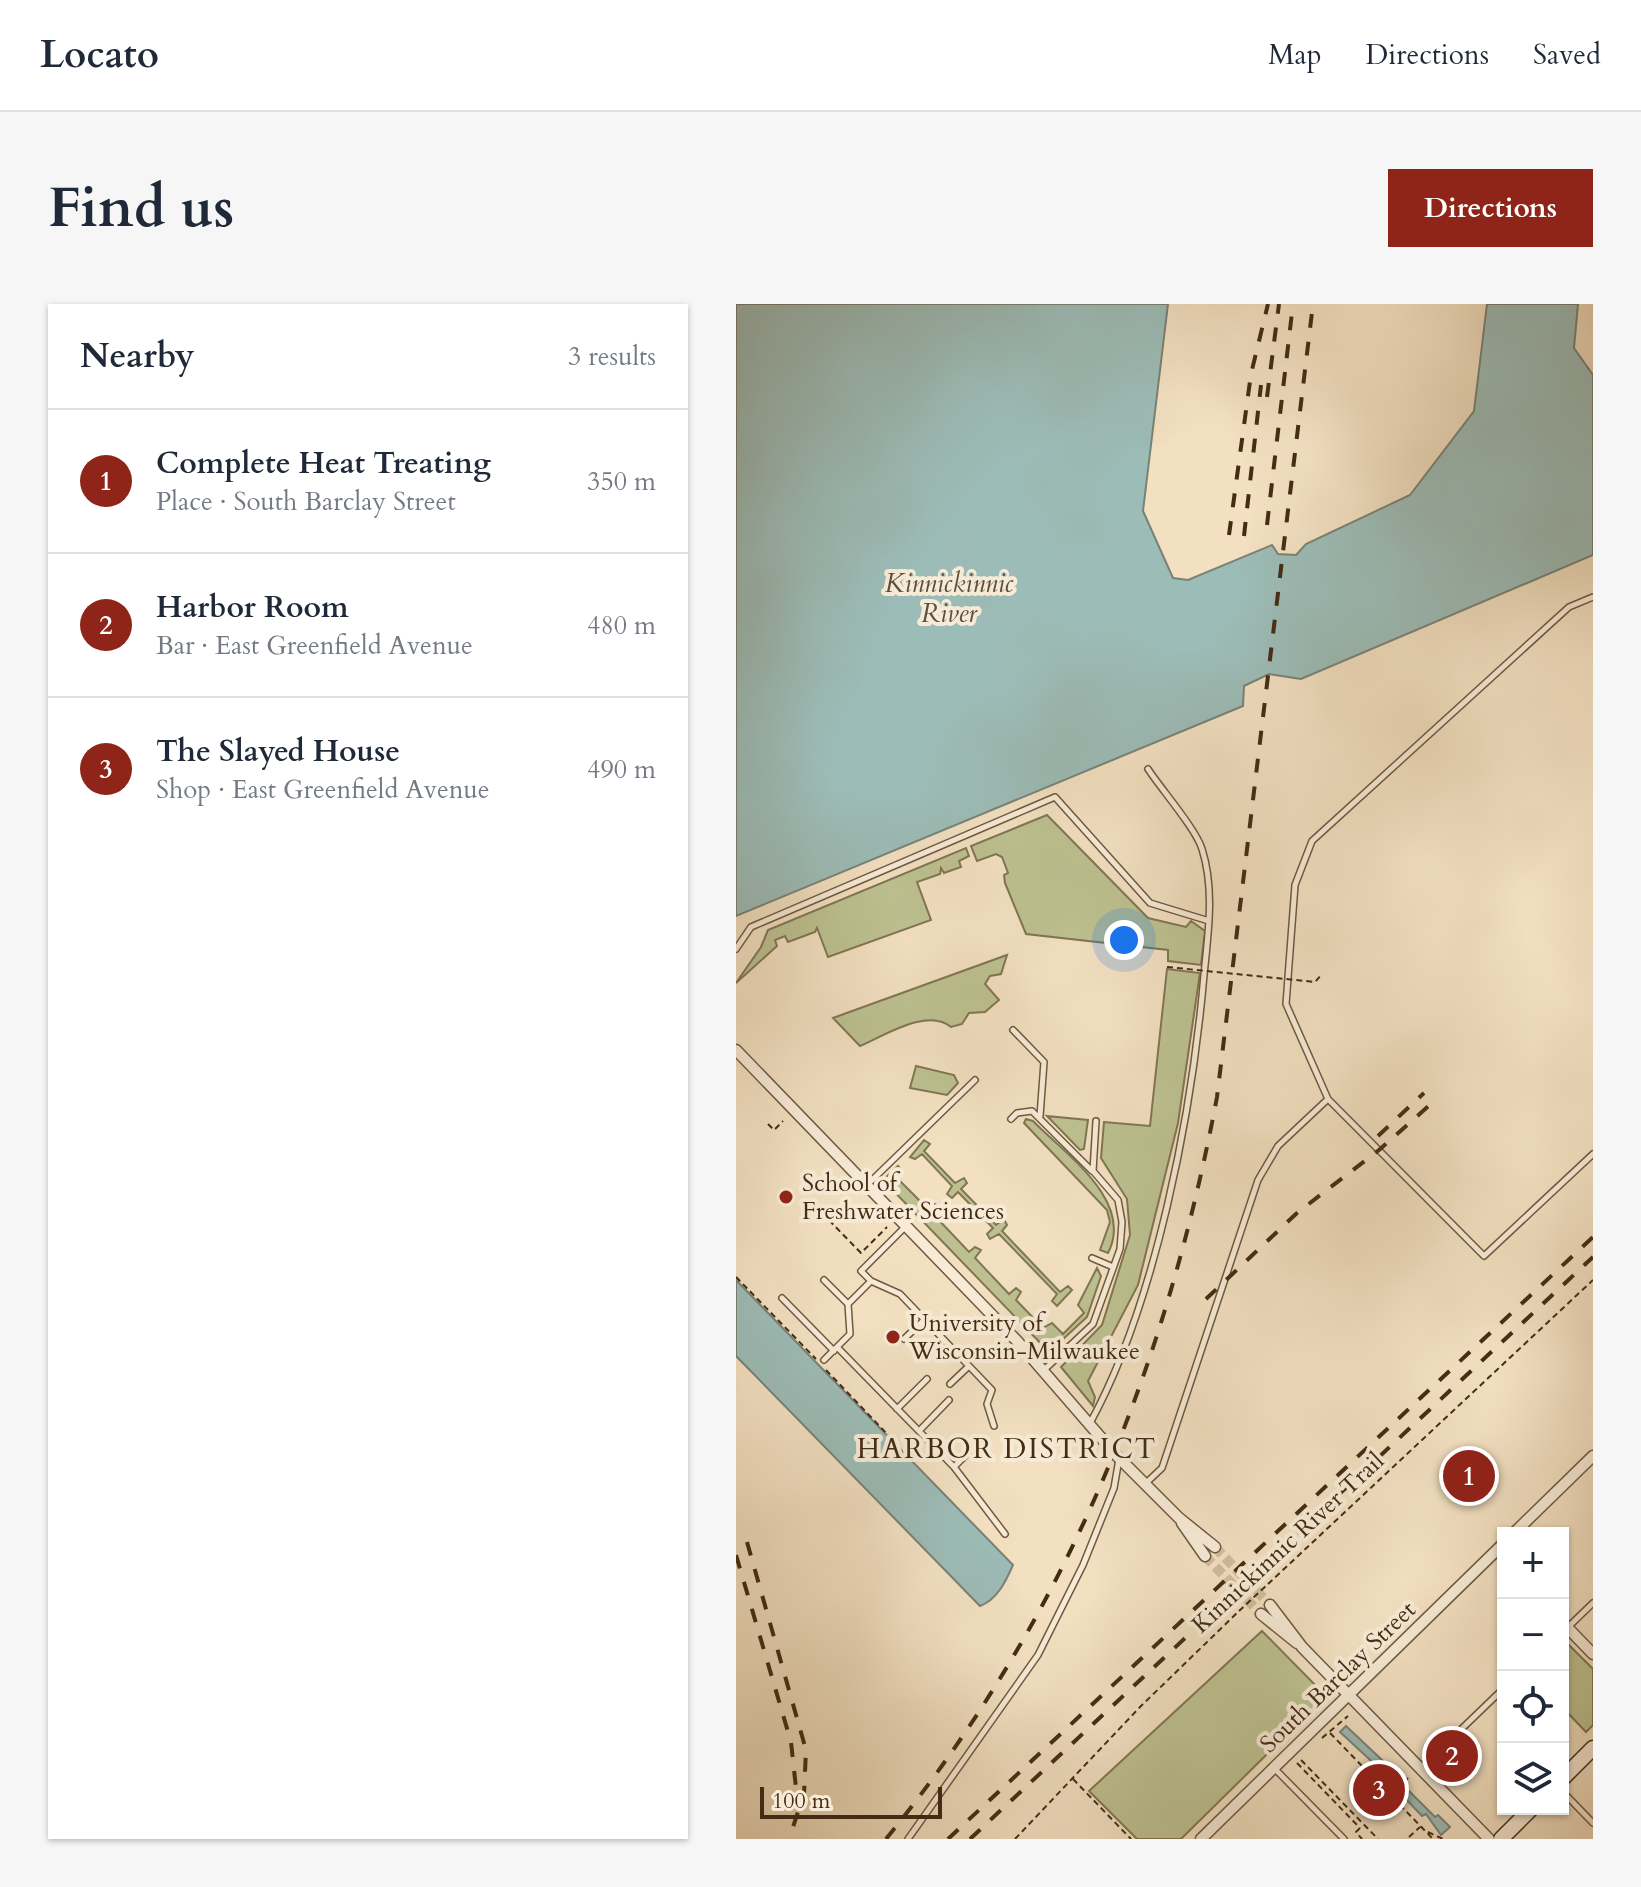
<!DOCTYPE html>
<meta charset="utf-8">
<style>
body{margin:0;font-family:Cardo,serif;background:#f6f6f7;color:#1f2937}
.controls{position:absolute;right:24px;bottom:24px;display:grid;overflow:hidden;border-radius:0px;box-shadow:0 2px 6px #0004}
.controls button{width:72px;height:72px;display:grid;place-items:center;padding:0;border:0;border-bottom:2px solid #e0e1e3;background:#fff;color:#1f2937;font:40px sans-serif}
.scale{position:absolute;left:24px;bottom:20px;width:182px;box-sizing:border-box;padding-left:8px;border:4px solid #442c14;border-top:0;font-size:22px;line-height:28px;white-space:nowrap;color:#442c14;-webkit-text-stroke:6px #f7ebd7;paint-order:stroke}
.you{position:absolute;left:388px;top:636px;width:28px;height:28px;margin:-20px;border:6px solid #fff;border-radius:50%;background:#1a73e8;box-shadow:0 0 0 12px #1a73e833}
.badge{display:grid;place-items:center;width:52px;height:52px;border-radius:50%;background:#8f2418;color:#fff;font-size:26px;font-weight:700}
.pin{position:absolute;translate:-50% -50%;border:4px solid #fff;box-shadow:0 2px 8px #0006}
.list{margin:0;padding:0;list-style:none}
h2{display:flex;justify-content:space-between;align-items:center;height:104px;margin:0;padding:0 32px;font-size:34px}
h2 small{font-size:26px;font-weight:400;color:#747a83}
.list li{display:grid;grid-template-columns:52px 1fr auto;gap:24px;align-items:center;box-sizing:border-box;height:144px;padding:0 32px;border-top:2px solid #e0e1e3}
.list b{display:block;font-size:30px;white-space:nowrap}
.list p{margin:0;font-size:26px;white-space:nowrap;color:#747a83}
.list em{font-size:26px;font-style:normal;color:#747a83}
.icon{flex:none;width:44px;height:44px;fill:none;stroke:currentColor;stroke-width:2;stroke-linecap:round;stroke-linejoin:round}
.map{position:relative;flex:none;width:857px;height:1535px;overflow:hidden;border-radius:0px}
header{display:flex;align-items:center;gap:48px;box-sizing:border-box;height:112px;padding:0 40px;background:#fff;border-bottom:2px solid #e0e1e3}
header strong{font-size:38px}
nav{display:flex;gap:44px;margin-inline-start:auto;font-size:28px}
.intro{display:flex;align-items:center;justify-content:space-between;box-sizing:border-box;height:192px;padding:0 48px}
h1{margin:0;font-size:56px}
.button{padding:20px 36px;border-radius:0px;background:#8f2418;color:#fff;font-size:28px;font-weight:700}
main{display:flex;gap:48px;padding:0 48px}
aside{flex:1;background:#fff;border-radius:0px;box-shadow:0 2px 6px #0004}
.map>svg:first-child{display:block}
</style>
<header>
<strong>Locato</strong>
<nav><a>Map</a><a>Directions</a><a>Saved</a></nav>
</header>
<div class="intro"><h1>Find us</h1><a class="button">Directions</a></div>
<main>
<aside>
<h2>Nearby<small>3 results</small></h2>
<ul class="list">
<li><span class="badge">1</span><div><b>Complete Heat Treating</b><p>Place · South Barclay Street</p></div><em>350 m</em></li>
<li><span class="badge">2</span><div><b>Harbor Room</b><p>Bar · East Greenfield Avenue</p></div><em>480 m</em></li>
<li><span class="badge">3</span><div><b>The Slayed House</b><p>Shop · East Greenfield Avenue</p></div><em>490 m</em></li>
</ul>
</aside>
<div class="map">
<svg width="857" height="1535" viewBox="0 0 857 1535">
<rect width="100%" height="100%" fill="#f2e0c1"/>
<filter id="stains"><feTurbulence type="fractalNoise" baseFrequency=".0025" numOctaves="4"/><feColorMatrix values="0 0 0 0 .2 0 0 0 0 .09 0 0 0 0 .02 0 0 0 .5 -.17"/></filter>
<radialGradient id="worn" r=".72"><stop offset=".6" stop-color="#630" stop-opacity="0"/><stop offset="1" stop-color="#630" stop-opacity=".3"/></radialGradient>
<path fill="#bdc191" stroke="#807652" stroke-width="2" d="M311 511 412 614 450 623 455 617 469 627 465 661 432 657V646L290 630 269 579 268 571 272 569 266 553 260 550 241 557 235 542Z
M230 544 233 552 223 557 225 563 208 569 205 564 204 570 181 578 195 616 92 653 81 624 79 628 52 638 49 632 39 636 41 642 0 679 25 643 32 626Z
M271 651 265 670 254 672 249 680 263 696 249 708 233 709 226 720 215 723C192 703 148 732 124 742L97 714Z
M431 665 464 669 442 819 402 981 352 1077 359 1093 357 1102 325 1063 366 1021 394 931 391 895 365 854 368 818 414 822Z
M180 762 218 771 222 779 211 791 174 784Z
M311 812 352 816 348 845 344 846Z
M290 815 297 817C328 849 399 897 372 949L364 946 374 918 371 906 288 819Z
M188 836 194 840 188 847 219 879 228 874 231 879 225 885 260 921 268 915 271 921 266 927 324 988 332 982 336 986 321 1002 316 997 321 990 263 930 254 935 251 930 257 924 222 888 216 894 211 890 216 882 186 850 179 855 174 853Z
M162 862 167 868 161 874 193 906 199 900 204 904 199 912 233 948 239 943 245 946 239 954 273 990 280 984 285 988 280 996 307 1024 316 1019 327 1030 348 1009 342 1001 361 964 365 972 351 1013 313 1048 147 876Z
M526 1327 590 1392 445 1535H401L353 1487Z
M827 1335 857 1365V1421L850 1428 827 1404Z"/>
<path fill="#9cbcb7" stroke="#798276" stroke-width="2" d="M0 0H432L407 207 437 274 452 276 536 241 542 250 560 251 570 240 674 191 738 107 751 0H842L838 44 857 71V251L565 375 533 370 508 382 507 402 0 612Z
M0 976 277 1261C270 1277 261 1296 244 1302L0 1052Z
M610 1422 665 1474 663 1477 699 1513 702 1511 714 1523 705 1531 690 1510 686 1512 664 1489 666 1486 661 1481 604 1428Z"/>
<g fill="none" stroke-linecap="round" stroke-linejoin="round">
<path stroke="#cfbc9e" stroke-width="10" stroke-dasharray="10 5" stroke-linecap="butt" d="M479 1243 534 1301
M469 1252 525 1310"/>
<g stroke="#70593f" stroke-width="8">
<path id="service" d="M857 293 833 303 576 537 559 581 550 700 592 795 748 952 857 850
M0 645 15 623 319 493 414 599 473 617
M277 726 308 758 304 812
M275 815 281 809 296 807 356 867
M131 881 239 776
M169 923 125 967 135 977 164 990 256 1086 251 1100 258 1122
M356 954 377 963
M88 976 112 1000
M46 994 98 1047
M168 1035 188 1016
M101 1043 218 1163 269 1230
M88 1056 114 1030 112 1000 135 977
M308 1066 357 1020 384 945 386 918 382 896 357 867 360 817
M214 1080 233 1062
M161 1105 191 1075
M353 1121C420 1000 456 809 468 671 472 630 479 586 466 545 460 525 425 485 412 465
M183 1127 213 1096
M218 1163 245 1136
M409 1180 426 1164 522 876 542 842 592 795
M827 1328 857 1299
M685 1464 767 1385
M539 1465 608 1535
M827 1488 857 1519
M172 1535 302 1351 347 1261 378 1184 383 1155"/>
</g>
<g stroke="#70593f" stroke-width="13">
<path id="minor" d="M0 746 282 1038 380 1151 443 1214 479 1243
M446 1219 469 1252
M778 1229 857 1152
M534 1301 566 1343 753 1535
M525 1310 561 1339
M827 1319 857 1350
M465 1535 767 1240"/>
</g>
<g stroke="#442c14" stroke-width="17">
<path id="secondary" d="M827 1474 857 1444
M765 1535 795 1505"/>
</g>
<path stroke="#442c14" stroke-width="2" stroke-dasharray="6 4" stroke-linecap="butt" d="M32 820 38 826 47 817
M86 909 125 949 151 923
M0 973 80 1055
M90 1066 155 1134
M532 1280 857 976
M594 1429 697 1535
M586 1434 612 1412
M565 1456 642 1535
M561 1459 624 1524
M337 1475 395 1535
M656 1490 672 1474
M624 1524 620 1528 626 1535
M692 1528 707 1535
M673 1533 684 1523
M279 1535 404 1403 503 1307"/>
<use href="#service" stroke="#f7ebd7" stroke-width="5"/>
<use href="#minor" stroke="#f7ebd7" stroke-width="10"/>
<use href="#secondary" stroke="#f7ebd7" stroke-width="14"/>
<path stroke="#442c14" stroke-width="4" stroke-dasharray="14 14" stroke-linecap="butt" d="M531 93 543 0
M531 221 557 0
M493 231 515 70 532 0
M508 232 525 81
M642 832 688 789
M470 995 561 909 643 846 696 799
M11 1238 70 1446 68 1490 53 1535
M0 1251 55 1438 60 1484
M150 1535C328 1316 429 1069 481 793L577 0
M212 1535 857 933
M234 1535 857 953"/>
<path stroke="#442c14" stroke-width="2" stroke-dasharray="6 4" stroke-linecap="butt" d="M431 663 579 678 586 670
M503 1307 532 1280"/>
</g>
<g fill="#8f2418" stroke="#f7ebd7" stroke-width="3">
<circle cx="50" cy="893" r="8"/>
<circle cx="157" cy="1033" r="8"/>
</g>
<g text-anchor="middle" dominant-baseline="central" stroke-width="8" stroke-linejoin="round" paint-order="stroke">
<g font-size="24" fill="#442c14" stroke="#f7ebd7" text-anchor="start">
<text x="66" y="879">School of<tspan x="66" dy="28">Freshwater Sciences</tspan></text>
<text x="173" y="1019">University of<tspan x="173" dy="28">Wisconsin-Milwaukee</tspan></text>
</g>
<g font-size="24" fill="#442c14" stroke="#f7ebd7">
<text transform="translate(552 1239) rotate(-43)">Kinnickinnic River Trail</text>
<text transform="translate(602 1373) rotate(-44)">South Barclay Street</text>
</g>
<g font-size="26" font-style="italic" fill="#5a503d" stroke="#f7ebd7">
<text x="213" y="279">Kinnickinnic<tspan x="213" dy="30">River</tspan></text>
</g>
<g font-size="28" letter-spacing="2" fill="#442c14" stroke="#f7ebd7">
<text x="271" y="1145">HARBOR DISTRICT</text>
</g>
</g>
<rect width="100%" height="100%" filter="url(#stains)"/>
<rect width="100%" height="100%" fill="url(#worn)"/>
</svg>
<div class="controls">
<button>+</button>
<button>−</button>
<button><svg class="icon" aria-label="locate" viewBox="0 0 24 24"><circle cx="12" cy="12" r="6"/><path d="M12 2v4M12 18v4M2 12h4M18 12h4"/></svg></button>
<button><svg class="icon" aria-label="layers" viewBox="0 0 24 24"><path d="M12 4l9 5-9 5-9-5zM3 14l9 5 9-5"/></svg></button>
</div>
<div class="scale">100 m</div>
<div class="you"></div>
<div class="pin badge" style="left:733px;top:1172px">1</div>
<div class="pin badge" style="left:716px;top:1452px">2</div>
<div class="pin badge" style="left:643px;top:1486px">3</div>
</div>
</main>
